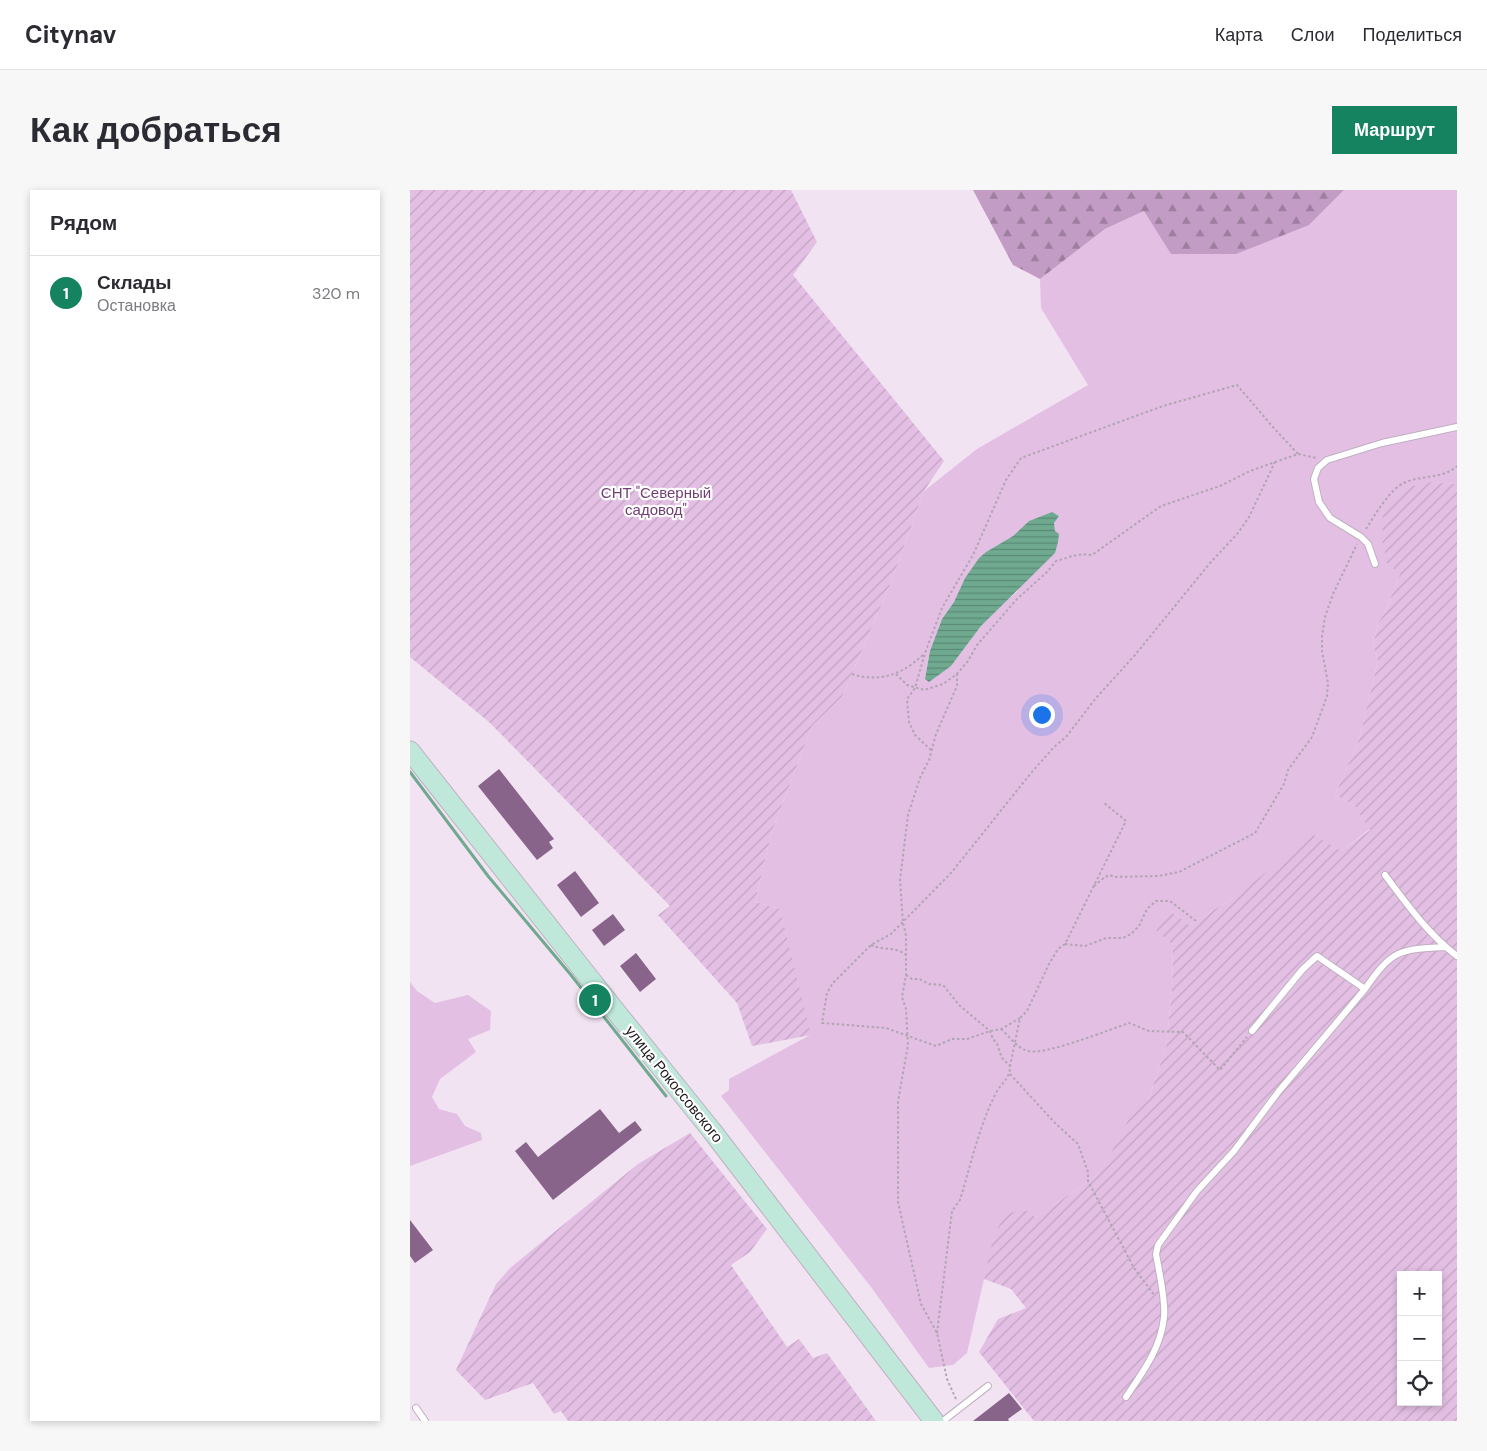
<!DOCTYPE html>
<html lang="ru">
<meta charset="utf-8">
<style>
body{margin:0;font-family:"DM Sans",sans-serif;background:#f7f7f7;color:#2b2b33}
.controls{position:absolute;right:15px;bottom:15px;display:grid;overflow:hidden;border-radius:0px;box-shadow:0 2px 8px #0003}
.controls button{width:45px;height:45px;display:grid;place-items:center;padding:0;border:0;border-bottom:1px solid #e1e1e2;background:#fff;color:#2b2b33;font:25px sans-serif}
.you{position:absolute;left:631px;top:524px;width:18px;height:18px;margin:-12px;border:4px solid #fff;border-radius:50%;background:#1a73e8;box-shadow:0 0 0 8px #1a73e833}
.badge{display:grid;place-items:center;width:32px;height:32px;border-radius:50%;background:#158360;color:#fff;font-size:16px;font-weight:700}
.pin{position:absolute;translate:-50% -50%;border:2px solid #fff;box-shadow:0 1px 5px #0006}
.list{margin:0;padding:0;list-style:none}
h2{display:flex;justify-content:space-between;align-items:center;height:65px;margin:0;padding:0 20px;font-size:21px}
h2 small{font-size:16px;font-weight:400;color:#7c7c81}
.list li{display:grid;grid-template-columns:32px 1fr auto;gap:15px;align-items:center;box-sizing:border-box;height:75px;padding:0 20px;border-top:1px solid #e1e1e2}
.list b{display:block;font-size:19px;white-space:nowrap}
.list p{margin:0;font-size:16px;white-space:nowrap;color:#7c7c81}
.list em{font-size:16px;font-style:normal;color:#7c7c81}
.icon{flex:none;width:28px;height:28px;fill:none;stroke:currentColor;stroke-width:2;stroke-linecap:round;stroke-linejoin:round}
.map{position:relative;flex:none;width:1047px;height:1231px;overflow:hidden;border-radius:0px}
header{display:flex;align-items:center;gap:30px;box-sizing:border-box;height:70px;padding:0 25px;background:#fff;border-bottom:1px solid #e1e1e2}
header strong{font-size:24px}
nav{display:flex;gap:28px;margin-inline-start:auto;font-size:18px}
.intro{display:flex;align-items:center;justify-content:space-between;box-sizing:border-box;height:120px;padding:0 30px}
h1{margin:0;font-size:35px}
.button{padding:12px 22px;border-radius:0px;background:#158360;color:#fff;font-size:18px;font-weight:700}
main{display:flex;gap:30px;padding:0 30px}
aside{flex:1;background:#fff;border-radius:0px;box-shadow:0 2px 8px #0003}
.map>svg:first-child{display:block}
</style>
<header>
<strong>Citynav</strong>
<nav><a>Карта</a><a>Слои</a><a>Поделиться</a></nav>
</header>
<div class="intro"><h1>Как добраться</h1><a class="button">Маршрут</a></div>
<main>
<aside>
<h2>Рядом<small></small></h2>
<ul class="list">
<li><span class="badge">1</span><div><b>Склады</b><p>Остановка</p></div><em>320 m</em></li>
</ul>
</aside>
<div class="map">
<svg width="1047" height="1231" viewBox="0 0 1047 1231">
<defs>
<pattern id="forest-firs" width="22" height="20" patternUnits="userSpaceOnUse" patternTransform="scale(1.25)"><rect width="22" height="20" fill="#c29cc4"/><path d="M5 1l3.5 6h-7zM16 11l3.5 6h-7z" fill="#9d7e9f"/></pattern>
<pattern id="garden-furrows" width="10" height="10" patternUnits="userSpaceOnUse" patternTransform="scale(1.25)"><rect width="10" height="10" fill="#e3bfe4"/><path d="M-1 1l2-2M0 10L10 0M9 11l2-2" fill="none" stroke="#c2a4c3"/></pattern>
<pattern id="water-rules" width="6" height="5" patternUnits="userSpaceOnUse" patternTransform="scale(1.25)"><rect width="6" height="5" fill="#6fa990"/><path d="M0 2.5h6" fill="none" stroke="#5b8975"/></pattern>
</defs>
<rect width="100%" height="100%" fill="#f2e3f2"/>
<path fill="#e3bfe4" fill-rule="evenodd" d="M934 0H1047V294L1023 292 990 384 975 422 968 433 963 456 968 470 949 550 925 605 944 615 960 639 931 661 823 708 779 735 765 724 742 736 763 755 762 798 756 858 738 910 686 986 625 1028 583 1050 557 1163 543 1175 519 1178 461 1097 311 906 319 900V889L400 845 370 719 345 712 362 641 402 536 432 507 482 390 514 301 567 259 678 195 631 118 630 89 695 39 734 21 899 35ZM642 322 649 326 644 333 645 341 606 403 598 409 571 436 541 476 515 489 520 461 532 429 544 412 555 388 569 368 576 362 603 346 619 331Z
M0 792 7 801 25 813 58 805 81 821 80 840 58 849 66 862 30 889 22 907 29 919 47 924 55 936 71 943 72 950 0 976Z"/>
<path fill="url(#forest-firs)" d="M563 0H934L899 35 826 64H761L734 21 695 39 630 89 603 75Z"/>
<path fill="url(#garden-furrows)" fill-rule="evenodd" d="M0 0H381L407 52 383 85 534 271 514 301 482 390 432 507 402 536 362 641 345 712 370 719 401 845 342 856 327 813 248 725 260 716 79 532 0 467Z
M1023 292 1047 294V1231H624L569 1162 588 1129 616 1118 601 1099 574 1089C578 1072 584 1027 603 1022 608 1021 614 1021 619 1021L625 1028 686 986 700 965 729 910H738L756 858 762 798 763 755 741 736 753 724H765L779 735 823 708 904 645 931 661 960 640 944 615 925 605 949 550 968 470 963 456 968 433 975 422 990 384 977 373 972 350 973 321 992 298ZM991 1085H1028V1212H991Z
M280 943 357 1039 340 1062 321 1075 377 1157 389 1149 403 1168 417 1163 466 1231H158L151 1221 144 1224 123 1193 75 1210 46 1180 86 1094 100 1078 228 974Z"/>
<path fill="url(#water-rules)" d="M642 322 649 326 644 333 645 341 649 344 648 352 645 363 571 436 541 476 519 492 515 489 520 461 532 429 544 412 555 388 569 368 576 362 603 346 619 331Z"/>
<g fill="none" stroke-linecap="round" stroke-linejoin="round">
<path stroke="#6fa990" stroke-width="3" d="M0 582 78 686 161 785 256 906"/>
</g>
<path fill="#88648a" d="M89 579 144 649 139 652 143 658 127 670 68 596Z
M165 681 189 713 171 727 147 695Z
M203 724 215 740 194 756 182 740Z
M226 763 246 789 230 802 210 776Z
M190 919 209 943 225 931 232 940 143 1010 105 961 116 952 128 967Z
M0 1030 23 1060 5 1073 0 1066Z
M599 1203 612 1219 598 1229 599 1231H563Z"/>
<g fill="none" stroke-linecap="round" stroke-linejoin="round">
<g stroke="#bfb0bf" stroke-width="8">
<path id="lane" d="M965 374 958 354 951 347 920 328 909 312 904 289 908 278 917 270 972 253 1047 237
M975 685C996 713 1018 744 1047 766
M842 841 892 780 907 766 955 799
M716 1207C733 1182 751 1158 754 1127 756 1112 749 1081 746 1064L748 1055 787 1001 824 961 869 901 955 799C982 760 989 759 1035 757
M6 1218 15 1231
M533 1231 578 1196"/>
</g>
<g stroke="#bfb0bf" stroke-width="21">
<path id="secondary" d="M0 561 203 818 302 941 524 1231"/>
</g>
<path stroke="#b1a5b1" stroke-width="2" stroke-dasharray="2.5 2.5" stroke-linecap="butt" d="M956 339C965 325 980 298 996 292 1013 285 1033 289 1047 276
M442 484C470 493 493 484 514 464
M486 484 497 495 514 500 533 494 547 484 558 471 567 455 607 409 637 382 646 371C662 367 665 363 682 365L751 316 810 296 840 281 888 264 907 268
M521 560 505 545 499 532 497 509 505 498 515 463 532 418 563 365 596 290 611 268 753 216 827 195 862 236 888 264
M684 696 695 687 700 685 704 687 748 686 769 682 845 643 874 594 878 580 902 547 917 506 918 493 912 461V446L915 427 923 404 947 354
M655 754 675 756 696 748H713L721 744 729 736 737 719 746 711H760L786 731
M461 755C474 761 485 756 496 765
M496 785 502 789H509L519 794 533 795 549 815 580 841 583 849 587 854 592 868 600 876
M610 828 591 839 580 841 557 849H542L526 856 476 838 412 833 417 803 423 793 461 755 481 744 541 683 621 583 644 557 656 547 686 508 725 465 800 373 828 343 839 327 865 272
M591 839C600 847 607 858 618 861 634 866 701 839 719 833L739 841 773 842 810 880 837 847
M600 884 645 933 668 954 678 982V991L724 1078 745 1106
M527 1143 542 1021 550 1010C561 974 569 936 586 903 592 892 600 889 600 876L610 828 617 821 639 774 648 759 655 754 716 631 693 612
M546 1209 537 1189 527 1143 511 1114 488 1012V911L498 855 496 819 492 807 496 785V745L493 733 490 690 498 625 510 588 519 570 526 544 547 496V484"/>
<use href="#lane" stroke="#fff" stroke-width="6"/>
<use href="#secondary" stroke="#bfe8db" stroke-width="19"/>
</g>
<g text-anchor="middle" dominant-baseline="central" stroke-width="4.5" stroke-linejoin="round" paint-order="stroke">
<g font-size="15" fill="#703f73" stroke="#fff">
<text x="246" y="303">СНТ "Северный<tspan x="246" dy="17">садовод"</tspan></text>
</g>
<g font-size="15" fill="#1f1a1f" stroke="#fff">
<text transform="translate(264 894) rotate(51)">улица Рокоссовского</text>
</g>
</g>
</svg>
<div class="controls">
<button>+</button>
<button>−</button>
<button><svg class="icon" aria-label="locate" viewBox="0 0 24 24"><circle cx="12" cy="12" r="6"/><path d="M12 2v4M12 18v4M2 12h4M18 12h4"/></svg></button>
</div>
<div class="you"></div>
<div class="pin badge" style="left:185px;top:810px">1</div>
</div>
</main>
